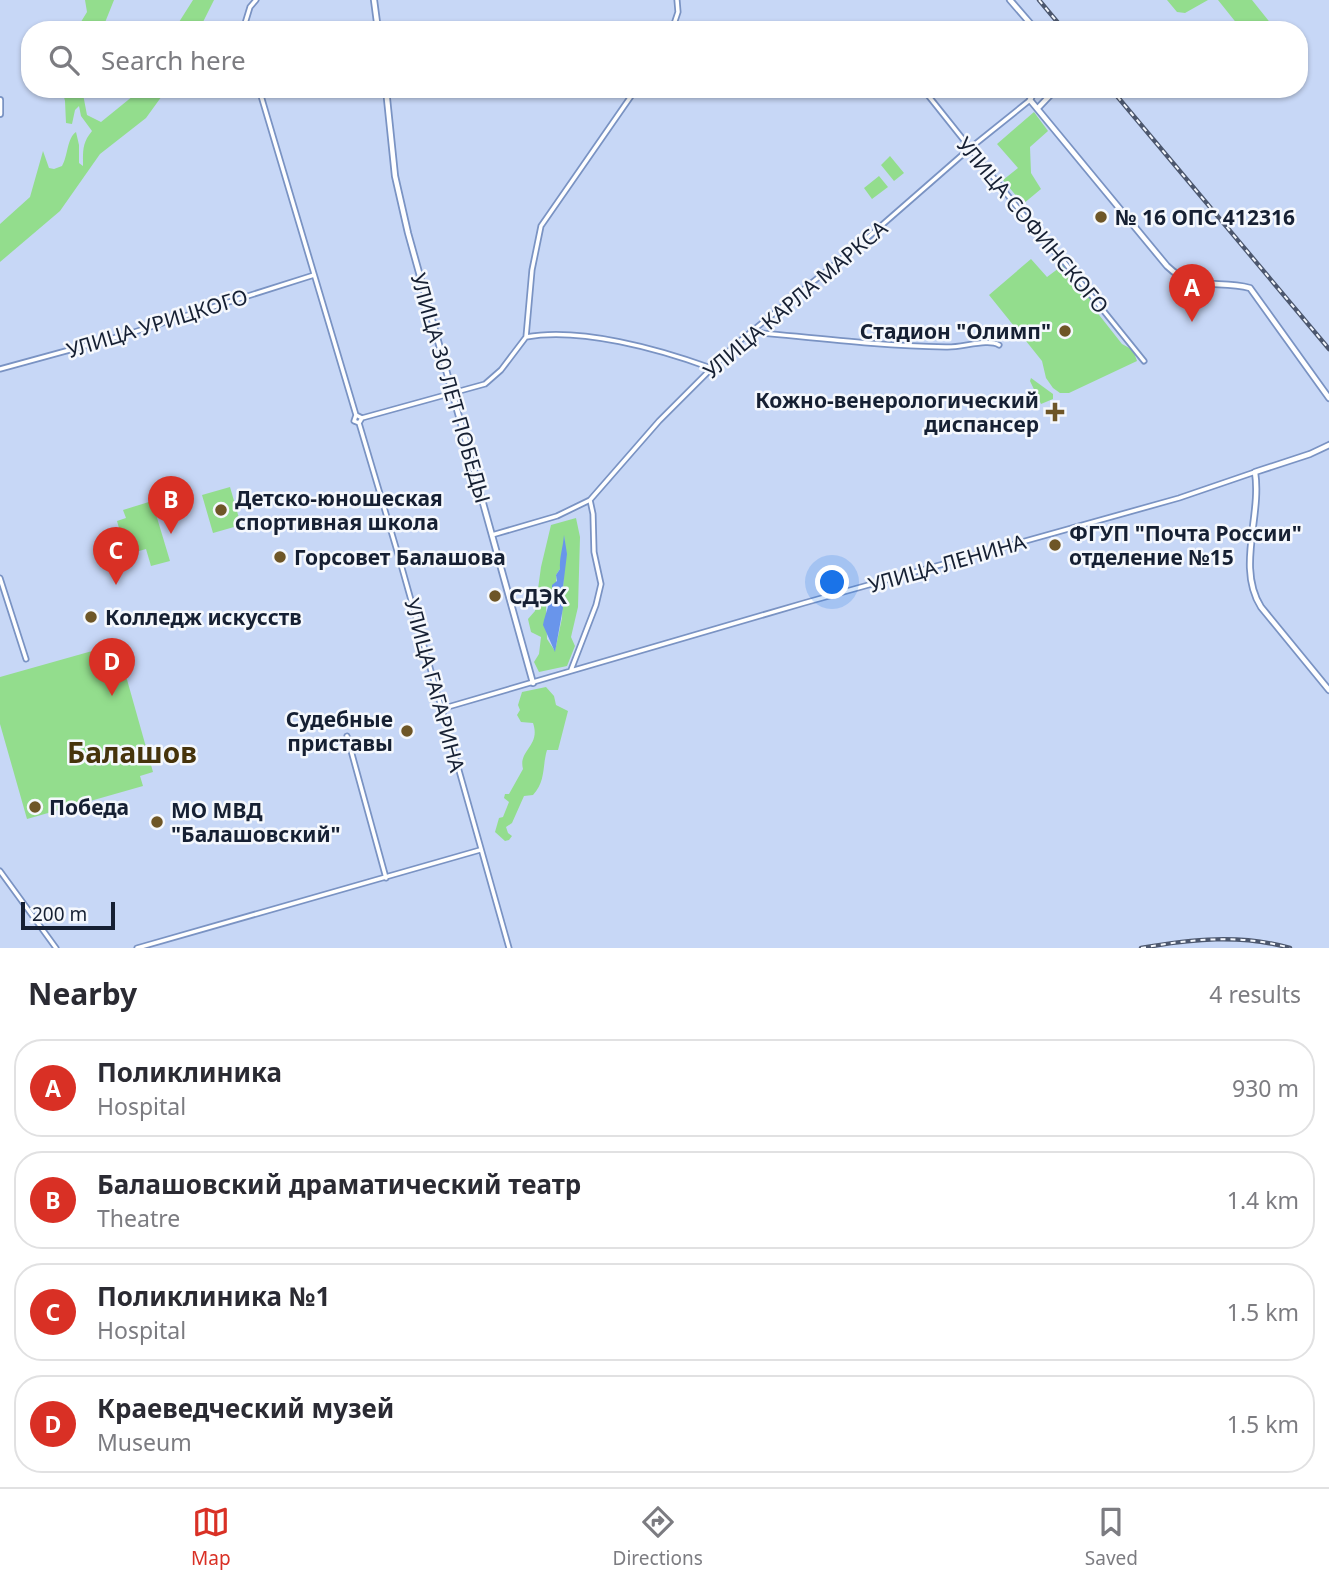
<!DOCTYPE html>
<meta charset="utf-8">
<style>
body{margin:0;font-family:"Noto Sans",sans-serif;background:#f2f2f3;color:#2b2b33}
.scale{position:absolute;left:21px;bottom:18px;width:94px;box-sizing:border-box;padding-left:7px;border:4px solid #162033;border-top:0;font-size:19px;line-height:24px;white-space:nowrap;color:#162033;-webkit-text-stroke:5px #f5f8fd;paint-order:stroke}
.you{position:absolute;left:833px;top:583px;width:24px;height:24px;margin:-18px;border:5px solid #fff;border-radius:50%;background:#1a73e8;box-shadow:0 0 0 10px #1a73e833}
.badge{display:grid;place-items:center;width:46px;height:46px;border-radius:50%;background:#d93025;color:#fff;font-size:23px;font-weight:700}
.pin{position:absolute;translate:-50% -58px;filter:drop-shadow(0 2px 4px #0008)}
.pin::after{content:'';position:absolute;top:37px;width:24px;height:21px;background:inherit;clip-path:polygon(0 0,100% 0,50% 100%)}
.list{margin:0;padding:0;list-style:none}
h2{display:flex;justify-content:space-between;align-items:center;height:91px;margin:0;padding:0 28px;font-size:30px}
h2 small{font-size:23px;font-weight:400;color:#7c7c81}
.list li{display:grid;grid-template-columns:46px 1fr auto;gap:21px;align-items:center;box-sizing:border-box;height:98px;margin:0 14px 14px;padding:0 14px;border:2px solid #e1e1e2;border-radius:28px}
.list b{display:block;font-size:26px;white-space:nowrap}
.list p{margin:0;font-size:23px;white-space:nowrap;color:#7c7c81}
.list em{font-size:23px;font-style:normal;color:#7c7c81}
.icon{flex:none;width:38px;height:38px;fill:none;stroke:currentColor;stroke-width:2;stroke-linecap:round;stroke-linejoin:round}
.map{position:relative;flex:none;width:1329px;height:948px;overflow:hidden}
.search{position:absolute;background:#fff;box-shadow:0 2px 5px #0004;left:21px;right:21px;top:21px;height:77px;display:flex;align-items:center;gap:18px;box-sizing:border-box;padding:0 24px;border-radius:28px;color:#7c7c81;font-size:26px}
.sheet{height:539px;background:#fff}
nav{display:flex;justify-content:space-around;align-items:center;box-sizing:border-box;height:98px;border-top:2px solid #e1e1e2;background:#fff;font-size:19px;color:#7c7c81}
nav a{display:grid;justify-items:center;gap:4px}
nav .on{color:#d93025}
.map>svg:first-child{display:block}
</style>
<div class="map">
<svg width="1329" height="948" viewBox="0 0 1329 948">
<rect width="100%" height="100%" fill="#c7d7f6"/>
<path fill="#93dd8d" fill-rule="evenodd" d="M85 0H114L102 30H76L87 12Z
M193 0H214L199 30H174Z
M1167 0H1208L1185 13 1177 12Z
M1218 0H1252L1276 30H1242Z
M62 89H82L87 115 101 122 133 96 138 89H167L146 118 100 154 60 211 0 262V224L30 197 43 151 49 168 54 169 62 166C68 156 67 138 76 132L79 145V163L83 166C83 151 82 143 92 131L81 116 79 106 75 110 72 124 66 123 65 101Z
M1034 112 1048 131 1030 147 1031 173 1041 189 1023 204 1003 180 1018 168 997 144Z
M890 156 904 173 894 181 881 165Z
M879 176 888 187 872 199 864 188Z
M1031 259 1047 277 1063 265 1097 307 1096 311 1122 344 1133 350 1137 361 1069 393H1060L1053 388 1046 378 1042 361 989 295Z
M1031 378 1053 394V399L1041 404 1030 381Z
M230 487 241 525 213 533 202 495Z
M152 501 170 561 151 566 146 549 105 561 101 548 111 545 107 531 119 528 117 521 126 518 123 510Z
M576 518 580 537 578 607 571 637 575 646 567 666 539 672 534 662 539 654 541 637 531 632 528 619 535 611 541 567 551 525ZM565 536 562 618 555 651 547 639 546 606C551 599 558 584 556 575L560 569Z
M117 644 153 772 140 776 143 786 27 819 0 724V677Z
M546 687 554 696 556 705 568 711 558 750H547C542 767 546 781 533 795L524 796 512 823 506 827 508 833 512 836 509 840 505 841 495 832 499 818 503 817 509 802 504 798 505 794H509L523 769C518 750 541 746 533 723L521 722 517 715 520 710 518 705 522 692Z"/>
<path fill="#6995eb" d="M564 535 567 554 562 595 563 608 555 652 543 625C545 613 553 597 552 585L557 581 556 575 560 569C559 558 563 548 564 535Z"/>
<g fill="none" stroke-linecap="round" stroke-linejoin="round">
<g stroke="#7a93c3" stroke-width="7">
<path id="tertiary" d="M243 30 250 7 256 0
M672 30 678 12 677 0
M259 89 356 415
M923 89 1045 242 1061 258 1144 361
M752 332C817 338 881 346 946 347 961 348 988 338 999 345
M526 337 532 270 541 226 636 89
M0 369 128 334 314 275
M362 418 485 384 501 370 526 337C580 327 659 349 711 368
M359 423 362 418 356 415 354 421 359 423 400 561 509 948
M492 535 557 516 590 500 659 421 736 344 866 239 969 149 1030 100
M0 578 26 659
M571 670 596 605 601 584 594 552 593 514 590 500
M441 709 804 603 1179 498 1255 472
M347 736 386 878
M0 871 56 948
M137 948 480 850"/>
</g>
<g stroke="#7a93c3" stroke-width="8">
<path id="secondary" d="M374 0 378 30
M1010 0 1036 30
M386 89 395 176 408 233 533 683
M1035 89 1030 100 1167 266C1195 293 1218 279 1250 288L1329 398
M0 100V114
M1038 108 1056 89
M1329 445 1310 454 1255 472C1262 516 1236 567 1261 607L1329 690"/>
</g>
<use href="#tertiary" stroke="#fff" stroke-width="3.5"/>
<use href="#secondary" stroke="#fff" stroke-width="4.5"/>
<g stroke="#4c576e" stroke-width="4.5">
<path id="rail" d="M1039 0 1064 30
M1111 89 1329 349
M1141 948C1191 939 1241 934 1290 948"/>
</g>
<use href="#rail" stroke="#f5f8fd" stroke-width="2" stroke-dasharray="5" stroke-linecap="butt"/>
</g>
<g fill="#6e5627" stroke="#f5f8fd" stroke-width="2.5">
<circle cx="1101" cy="217" r="7"/>
<circle cx="1065" cy="331" r="7"/>
<path d="M1051.5 401.5h7v7h7v7h-7v7h-7v-7h-7v-7h7z"/>
<circle cx="221" cy="510" r="7"/>
<circle cx="1055" cy="545" r="7"/>
<circle cx="280" cy="557" r="7"/>
<circle cx="495" cy="596" r="7"/>
<circle cx="91" cy="617" r="7"/>
<circle cx="407" cy="731" r="7"/>
<circle cx="35" cy="807" r="7"/>
<circle cx="157" cy="822" r="7"/>
</g>
<g text-anchor="middle" dominant-baseline="central" stroke-width="5" stroke-linejoin="round" paint-order="stroke">
<g font-size="21" font-weight="bold" fill="#162033" stroke="#f5f8fd" text-anchor="start">
<text x="1115" y="217">№ 16 ОПС 412316</text>
<text x="1051" y="331" text-anchor="end">Стадион "Олимп"</text>
<text x="1039" y="400" text-anchor="end">Кожно-венерологический<tspan x="1039" dy="24">диспансер</tspan></text>
<text x="235" y="498">Детско-юношеская<tspan x="235" dy="24">спортивная школа</tspan></text>
<text x="1069" y="533">ФГУП "Почта России"<tspan x="1069" dy="24">отделение №15</tspan></text>
<text x="294" y="557">Горсовет Балашова</text>
<text x="509" y="596">СДЭК</text>
<text x="105" y="617">Колледж искусств</text>
<text x="393" y="719" text-anchor="end">Судебные<tspan x="393" dy="24">приставы</tspan></text>
<text x="49" y="807">Победа</text>
<text x="171" y="810">МО МВД<tspan x="171" dy="24">"Балашовский"</tspan></text>
</g>
<g font-size="21" fill="#162033" stroke="#f5f8fd">
<text transform="translate(1033 225) rotate(50)">УЛИЦА СОФИНСКОГО</text>
<text transform="translate(795 299) rotate(-40)">УЛИЦА КАРЛА МАРКСА</text>
<text transform="translate(157 323) rotate(-17)">УЛИЦА УРИЦКОГО</text>
<text transform="translate(451 388) rotate(74)">УЛИЦА 30 ЛЕТ ПОБЕДЫ</text>
<text transform="translate(947 563) rotate(-16)">УЛИЦА ЛЕНИНА</text>
<text transform="translate(435 685) rotate(75)">УЛИЦА ГАГАРИНА</text>
</g>
<g font-size="28" font-weight="bold" fill="#46340c" stroke="#f5f8fd">
<text x="132" y="752">Балашов</text>
</g>
</g>
</svg>
<div class="scale">200 m</div>
<div class="you"></div>
<div class="pin badge" style="left:1192px;top:322px">A</div>
<div class="pin badge" style="left:171px;top:534px">B</div>
<div class="pin badge" style="left:116px;top:585px">C</div>
<div class="pin badge" style="left:112px;top:696px">D</div>
<div class="search"><svg class="icon" aria-label="search" viewBox="0 0 24 24"><circle cx="10" cy="10" r="6"/><path d="M15 15l6 6"/></svg>Search here</div>
</div>
<section class="sheet">
<h2>Nearby<small>4 results</small></h2>
<ul class="list">
<li><span class="badge">A</span><div><b>Поликлиника</b><p>Hospital</p></div><em>930 m</em></li>
<li><span class="badge">B</span><div><b>Балашовский драматический театр</b><p>Theatre</p></div><em>1.4 km</em></li>
<li><span class="badge">C</span><div><b>Поликлиника №1</b><p>Hospital</p></div><em>1.5 km</em></li>
<li><span class="badge">D</span><div><b>Краеведческий музей</b><p>Museum</p></div><em>1.5 km</em></li>
</ul>
</section>
<nav>
<a class="on"><svg class="icon" aria-label="map" viewBox="0 0 24 24"><path d="M3 6l6-2 6 2 6-2v14l-6 2-6-2-6 2zM9 4v14M15 6v14"/></svg>Map</a>
<a><svg class="icon" aria-label="directions" viewBox="0 0 24 24"><path d="M12 3l9 9-9 9-9-9zM9 14v-3h6M13 9l2 2-2 2"/></svg>Directions</a>
<a><svg class="icon" aria-label="saved" viewBox="0 0 24 24"><path d="M7 4h10v16l-5-4-5 4z"/></svg>Saved</a>
</nav>
